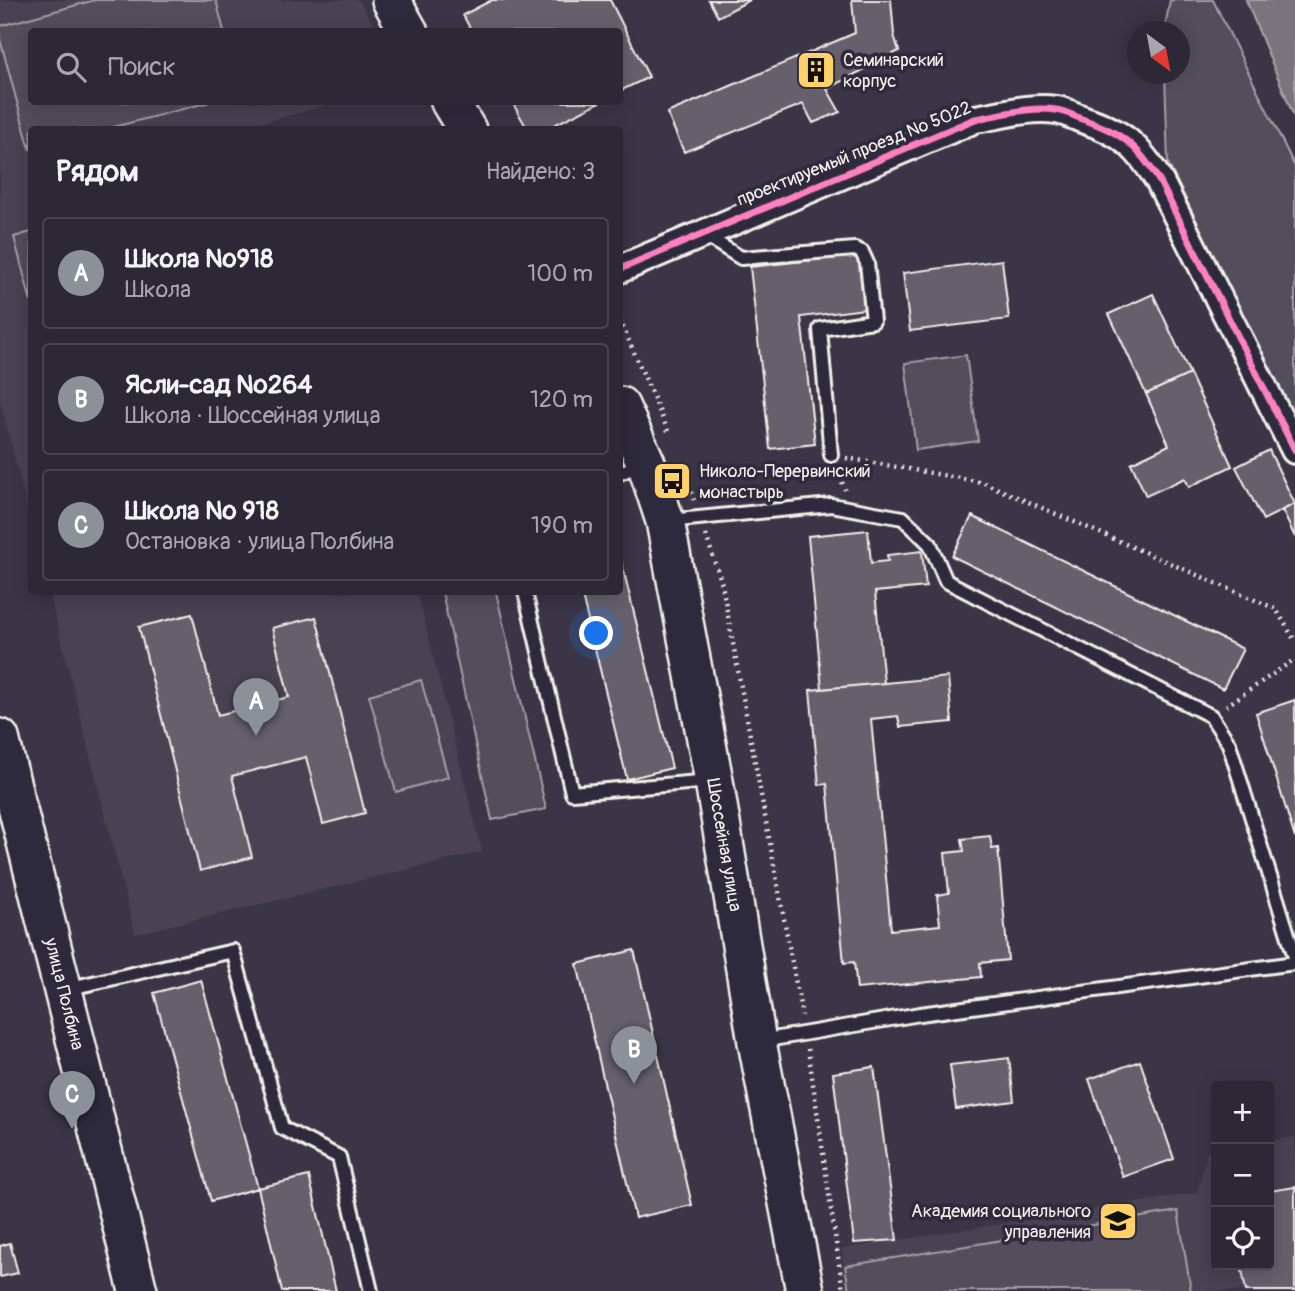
<!DOCTYPE html>
<html lang="ru">
<meta charset="utf-8">
<style>
body{margin:0;font-family:Pangolin,sans-serif;background:#383441;color:#f1f3f6}
.controls{position:absolute;right:21px;bottom:21px;display:grid;overflow:hidden;border-radius:7px;box-shadow:0 4px 18px #0003}
.controls button{width:63px;height:63px;display:grid;place-items:center;padding:0;border:0;border-bottom:2px solid #484450;background:#2c2835;color:#f1f3f6;font:35px sans-serif}
.compass{position:absolute;left:1127px;top:21px;width:63px;height:63px;border-radius:50%;background:#2c2835;box-shadow:0 4px 18px #0003;rotate:148deg}
.you{position:absolute;left:597px;top:634px;width:24px;height:24px;margin:-18px;border:5px solid #fff;border-radius:50%;background:#1a73e8;box-shadow:0 0 0 10px #1a73e833}
.badge{display:grid;place-items:center;width:46px;height:46px;border-radius:50%;background:#8c9099;color:#fff;font-size:23px;font-weight:700}
.pin{position:absolute;translate:-50% -58px;filter:drop-shadow(0 2px 4px #0008)}
.pin::after{content:'';position:absolute;top:37px;width:24px;height:21px;background:inherit;clip-path:polygon(0 0,100% 0,50% 100%)}
.list{margin:0;padding:0;list-style:none}
h2{display:flex;justify-content:space-between;align-items:center;height:91px;margin:0;padding:0 28px;font-size:30px}
h2 small{font-size:23px;font-weight:400;color:#a6a6ad}
.list li{display:grid;grid-template-columns:46px 1fr auto;gap:21px;align-items:center;box-sizing:border-box;height:112px;margin:0 14px 14px;padding:0 14px;border:2px solid #484450;border-radius:7px}
.list b{display:block;font-size:26px;white-space:nowrap}
.list p{margin:0;font-size:23px;white-space:nowrap;color:#a6a6ad}
.list em{font-size:23px;font-style:normal;color:#a6a6ad}
.icon{flex:none;width:38px;height:38px;fill:none;stroke:currentColor;stroke-width:2;stroke-linecap:round;stroke-linejoin:round}
.map{position:relative;flex:none;width:1295px;height:1291px;overflow:hidden}
.search{position:absolute;background:#2c2835;box-shadow:0 4px 18px #0003;left:28px;top:28px;width:595px;height:77px;display:flex;align-items:center;gap:18px;box-sizing:border-box;padding:0 24px;border-radius:7px;color:#a6a6ad;font-size:26px}
.panel{position:absolute;background:#2c2835;box-shadow:0 4px 18px #0003;left:28px;top:126px;width:595px;height:469px;border-radius:7px}
.map>svg:first-child{display:block}
</style>
<div class="map">
<svg width="1295" height="1291" viewBox="0 0 1295 1291">
<rect width="100%" height="100%" fill="#3b3647"/>
<filter id="ink" filterUnits="userSpaceOnUse"><feTurbulence type="fractalNoise" baseFrequency=".0143" numOctaves="2"/><feDisplacementMap in="SourceGraphic" scale="14" xChannelSelector="R" yChannelSelector="G"/><feConvolveMatrix kernelMatrix="1 2 1 2 8 2 1 2 1" color-interpolation-filters="sRGB"/></filter>
<g filter="url(#ink)">
<path fill="#484352" d="M0 0H359L377 31 32 32V102H339L238 129 32 130 31 524 0 400Z
M49 592H417L482 852 135 934Z
M1295 1137V1291H849L841 1249 1197 1193 1207 1152 1216 1150V1265H1269V1141Z"/>
<path fill="#534e5c" stroke="#a4a0a2" stroke-width="2" d="M95 0H216L224 31 32 32V102H210L106 129 32 130 30 150 0 39V26Z
M1170 0H1213L1295 167V422L1168 163 1165 74H1180V32H1164Z
M31 232H32L31 302 14 237Z
M966 355 978 441 916 450 905 363Z
M442 592H496L546 809 492 820Z
M421 680 448 777 396 792 369 695Z
M1178 1211 1191 1291H849L845 1266Z"/>
<path fill="#78747b" stroke="#aaa6a7" stroke-width="2" d="M1246 0H1295V119Z"/>
<path fill="#65616c" stroke="#f4f1e8" stroke-width="2" d="M492 0H610L649 77 620 91V32H472L463 15Z
M709 0H750L718 17Z
M852 0H891L894 35 899 51 827 89 840 112 813 123 803 104 684 152 667 113 855 33Z
M512 102H600L544 130H528Z
M859 255 865 309 801 317 815 444 770 449 750 267Z
M1002 260 1009 319 910 331 903 273Z
M1153 294 1190 374 1146 394 1109 314Z
M1190 374 1232 466 1189 487 1185 478 1146 496 1131 463 1169 445 1146 394Z
M1269 450 1295 504 1263 520 1236 467Z
M1295 504V537L1282 510Z
M972 516 1243 649 1223 689 952 556Z
M868 530 871 563 888 561 887 555 922 551 926 587 875 592 884 683 822 689 808 536Z
M620 556 672 768 627 779 581 592H620Z
M192 614 218 715 289 697 272 628 316 617 365 813 323 824 306 757 232 776 252 857 200 871 139 627Z
M948 677 952 722 900 727 898 716 871 719 891 930 940 925 937 895 949 893 945 853 964 851 962 839 990 836 992 849 998 848 1008 960 980 963 981 977 857 989 854 962 844 963 827 784 819 785 810 690Z
M1295 700V838L1256 713Z
M634 950 692 1205 635 1218 577 964Z
M201 980 258 1188 211 1201 154 993Z
M1009 1058 1014 1101 956 1109 950 1065Z
M1140 1061 1174 1159 1123 1177 1089 1079Z
M874 1067 897 1240 854 1243 833 1073Z
M309 1176 336 1291H282L258 1188Z
M1295 1187V1291H1246L1241 1265H1269V1191Z
M10 1243 18 1273 0 1277V1246Z"/>
<g fill="none" stroke-linecap="round" stroke-linejoin="round">
<g stroke="#f4f1e8" stroke-width="18">
<path id="service" d="M703 234 741 258 855 249 862 252 867 263 873 321 820 329 831 455
M620 473 642 464
M668 521 831 505 903 518 930 544 946 581 1211 716 1229 744 1295 957
M525 592 572 793 710 781
M66 989 233 951 282 1128 339 1157 371 1291
M761 1041 920 1014 1295 963"/>
</g>
<g stroke="#f4f1e8" stroke-width="32">
<path id="minor" d="M620 269 975 119C1001 115 1030 106 1056 110 1065 111 1074 116 1082 119 1122 132 1138 146 1160 182L1295 450"/>
</g>
<g stroke="#f4f1e8" stroke-width="42">
<path id="secondary" d="M391 0 409 32
M450 102 467 130
M620 406 646 463 665 521 714 781 757 1042 805 1291
M0 738 138 1291"/>
</g>
<path stroke="#f4f1e8" stroke-width="4.5" stroke-dasharray="2 5" stroke-linecap="butt" d="M620 320 668 431
M846 458 982 482 1276 609 1295 641
M837 469 845 490
M686 479 694 500
M706 535 722 584 802 1016
M1226 706 1295 659
M808 1049 843 1291"/>
<use href="#service" stroke="#2f2a3d" stroke-width="12"/>
<use href="#minor" stroke="#2f2a3d" stroke-width="26"/>
<use href="#secondary" stroke="#2f2a3d" stroke-width="37"/>
<g stroke="#2f2a3d" stroke-width="11">
<path id="cycleway" d="M620 269 975 119C1001 115 1030 106 1056 110 1065 111 1074 116 1082 119 1122 132 1138 146 1160 182L1295 450"/>
</g>
<use href="#cycleway" stroke="#ff80c0" stroke-width="7"/>
</g>
</g>
<defs>
<g id="building-square" transform="scale(2.0125)"><rect x="-9" y="-9" width="18" height="18" rx="4" fill="#ffd166" stroke="#2f2a3d"/><path d="M-4-6H4V6H1V3H-1V6H-4ZM-2.5-4.3h1.7v1.8h-1.7ZM.8-4.3h1.7v1.8H.8ZM-2.5-1h1.7V.8h-1.7ZM.8-1h1.7V.8H.8Z" fill="#111"/></g>
<g id="bus-square" transform="scale(2.0125)"><rect x="-9" y="-9" width="18" height="18" rx="4" fill="#ffd166" stroke="#2f2a3d"/><path d="M-5-6H5V4H4V6H2V4H-2V6H-4V4H-5ZM-3.5-4V0h7V-4ZM-3.5 1.2v1.5H-2V1.2ZM2 1.2v1.5H3.5V1.2Z" fill="#111"/></g>
<g id="university-square" transform="scale(2.0125)"><rect x="-9" y="-9" width="18" height="18" rx="4" fill="#ffd166" stroke="#2f2a3d"/><path d="M0-5L7-2L0 1L-7-2ZM-4 1L0 2.5L4 1V4Q0 6-4 4Z" fill="#111"/></g>
</defs>
<g fill-rule="evenodd">
<use href="#building-square" x="816" y="70"/>
<use href="#bus-square" x="672" y="481"/>
<use href="#university-square" x="1118" y="1221"/>
</g>
<g text-anchor="middle" dominant-baseline="central" stroke-width="7" stroke-linejoin="round" paint-order="stroke">
<g font-size="18" fill="#f4f1e8" stroke="#2f2a3d" text-anchor="start">
<text x="843" y="60">Семинарский<tspan x="843" dy="21">корпус</tspan></text>
<text x="699" y="471">Николо-Перервинский<tspan x="699" dy="21">монастырь</tspan></text>
<text x="1091" y="1211" text-anchor="end">Академия социального<tspan x="1091" dy="21">управления</tspan></text>
</g>
<g font-size="18" fill="#f4f1e8" stroke="#2f2a3d">
<text transform="translate(854 154) rotate(-22)">проектируемый проезд № 5022</text>
<text transform="translate(724 845) rotate(80)">Шоссейная улица</text>
<text transform="translate(64 994) rotate(76)">улица Полбина</text>
</g>
</g>
</svg>
<div class="controls">
<button>+</button>
<button>−</button>
<button><svg class="icon" aria-label="locate" viewBox="0 0 24 24"><circle cx="12" cy="12" r="6"/><path d="M12 2v4M12 18v4M2 12h4M18 12h4"/></svg></button>
</div>
<svg class="compass" viewBox="-18 -18 36 36"><path d="M0-13l5 13h-10z" fill="#e53935"/><path d="M0 13l5-13h-10z" fill="#a6a6ad"/></svg>
<div class="you"></div>
<div class="pin badge" style="left:256px;top:736px">A</div>
<div class="pin badge" style="left:634px;top:1084px">B</div>
<div class="pin badge" style="left:72px;top:1129px">C</div>
<div class="search"><svg class="icon" aria-label="search" viewBox="0 0 24 24"><circle cx="10" cy="10" r="6"/><path d="M15 15l6 6"/></svg>Поиск</div>
<section class="panel">
<h2>Рядом<small>Найдено: 3</small></h2>
<ul class="list">
<li><span class="badge">A</span><div><b>Школа №918</b><p>Школа</p></div><em>100 m</em></li>
<li><span class="badge">B</span><div><b>Ясли-сад №264</b><p>Школа · Шоссейная улица</p></div><em>120 m</em></li>
<li><span class="badge">C</span><div><b>Школа № 918</b><p>Остановка · улица Полбина</p></div><em>190 m</em></li>
</ul>
</section>
</div>
